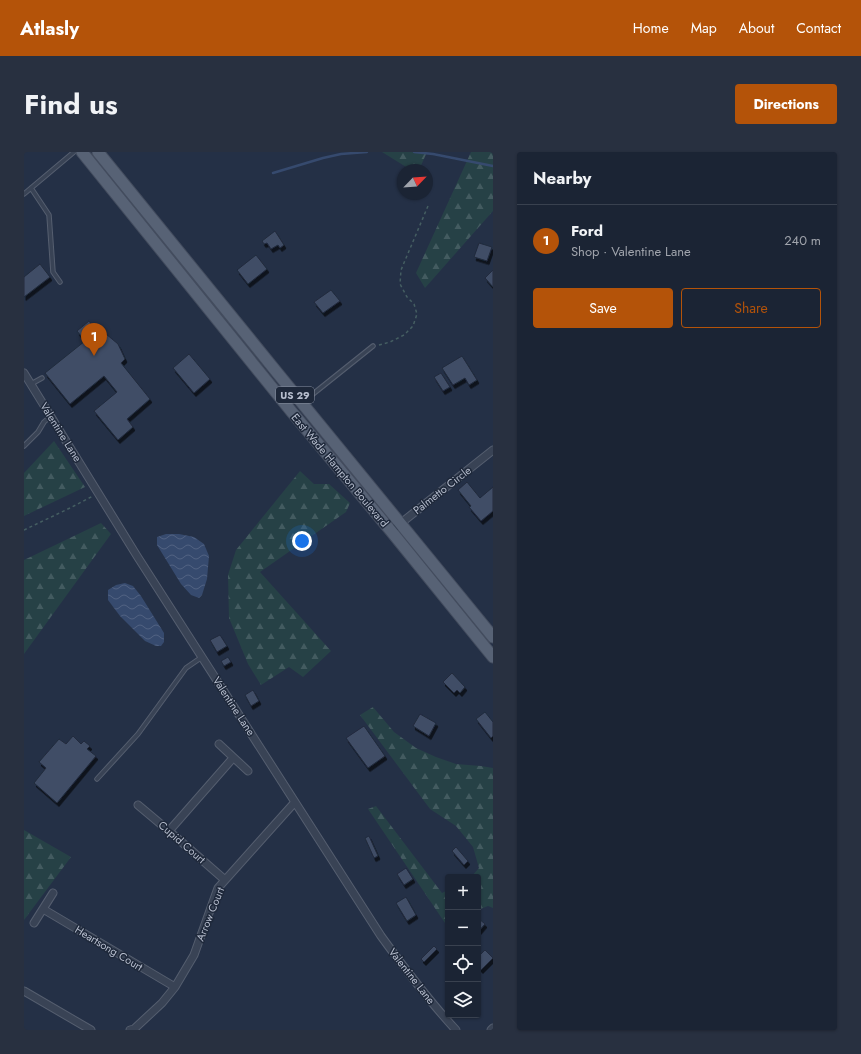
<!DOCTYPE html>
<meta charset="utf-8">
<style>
body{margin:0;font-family:Jost,sans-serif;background:#283040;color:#f1f3f6}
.controls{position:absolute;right:12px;bottom:12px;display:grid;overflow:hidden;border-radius:4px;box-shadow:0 1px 3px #0004}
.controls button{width:36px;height:36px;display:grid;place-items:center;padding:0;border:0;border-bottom:1px solid #39414f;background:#1b2434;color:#f1f3f6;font:20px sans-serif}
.compass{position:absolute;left:373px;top:12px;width:36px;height:36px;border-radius:50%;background:#1b2434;box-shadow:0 1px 3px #0004;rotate:65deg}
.you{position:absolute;left:278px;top:389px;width:14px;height:14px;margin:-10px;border:3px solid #fff;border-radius:50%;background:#1a73e8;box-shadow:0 0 0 6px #1a73e833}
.badge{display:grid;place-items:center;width:26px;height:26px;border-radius:50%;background:#b45309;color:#fff;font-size:13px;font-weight:700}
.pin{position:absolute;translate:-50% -33px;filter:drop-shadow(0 1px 2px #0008)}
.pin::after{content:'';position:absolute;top:21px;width:14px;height:12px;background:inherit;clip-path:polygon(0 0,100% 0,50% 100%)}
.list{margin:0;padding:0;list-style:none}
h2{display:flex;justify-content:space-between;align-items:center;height:52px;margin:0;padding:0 16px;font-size:17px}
h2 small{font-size:13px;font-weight:400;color:#a0a4ac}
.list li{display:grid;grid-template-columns:26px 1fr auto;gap:12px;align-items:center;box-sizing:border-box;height:72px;padding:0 16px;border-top:1px solid #39414f}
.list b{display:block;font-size:15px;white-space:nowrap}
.list p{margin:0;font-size:13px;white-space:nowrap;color:#a0a4ac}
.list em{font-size:13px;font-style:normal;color:#a0a4ac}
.actions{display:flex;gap:8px;padding:12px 16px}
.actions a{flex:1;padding:9px 0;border:1px solid #b45309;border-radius:4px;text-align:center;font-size:14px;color:#b45309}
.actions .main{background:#b45309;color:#fff}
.icon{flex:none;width:22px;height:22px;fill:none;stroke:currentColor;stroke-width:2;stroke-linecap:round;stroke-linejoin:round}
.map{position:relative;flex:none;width:469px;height:878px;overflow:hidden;border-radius:4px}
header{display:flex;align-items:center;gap:24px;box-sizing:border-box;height:56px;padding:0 20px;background:#b45309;color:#fff}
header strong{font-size:19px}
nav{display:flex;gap:22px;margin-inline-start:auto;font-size:14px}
.intro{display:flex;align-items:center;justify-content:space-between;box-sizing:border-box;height:96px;padding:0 24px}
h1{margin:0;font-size:28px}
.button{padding:10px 18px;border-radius:4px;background:#b45309;color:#fff;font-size:14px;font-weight:700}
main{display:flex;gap:24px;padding:0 24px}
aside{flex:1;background:#1b2434;border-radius:4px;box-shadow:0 1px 3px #0004}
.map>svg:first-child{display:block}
</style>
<header>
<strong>Atlasly</strong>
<nav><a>Home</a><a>Map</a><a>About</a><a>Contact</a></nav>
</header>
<div class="intro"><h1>Find us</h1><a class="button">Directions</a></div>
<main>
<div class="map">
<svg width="469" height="878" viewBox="0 0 469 878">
<defs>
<pattern id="forest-firs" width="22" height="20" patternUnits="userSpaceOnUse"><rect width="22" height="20" fill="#264146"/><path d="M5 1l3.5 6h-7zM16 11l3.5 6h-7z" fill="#435b60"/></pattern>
<pattern id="water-waves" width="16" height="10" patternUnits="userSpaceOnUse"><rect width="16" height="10" fill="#364a6e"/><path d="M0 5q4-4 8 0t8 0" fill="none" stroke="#516282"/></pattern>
<filter id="shadow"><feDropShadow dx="2" dy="3.5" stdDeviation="0" flood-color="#0009"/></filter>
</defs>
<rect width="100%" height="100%" fill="#243046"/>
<path fill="url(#forest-firs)" d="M358 0H403L395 18H387Z
M447 0H469V59L401 136 392 121Z
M30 289 61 335 0 364V321Z
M276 319 290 332H305L326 351 322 360 236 420 307 499 279 525 265 515 237 533 224 512 205 466 204 423 212 398Z
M77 371 87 382 0 502V408Z
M349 555 370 580 392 596 412 605 432 612 457 614 469 616V756L464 754 454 758V725H447L455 716 449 695 432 674 406 657 336 563Z
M352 654 418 741 424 738V770L421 771 344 657Z
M0 678 47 705 0 768Z"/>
<path fill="url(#water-waves)" d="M142 382H155L170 385 180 392 185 404 183 427 178 443 175 446 167 443 157 432 133 393V385Z
M101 431 109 434 117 444 140 481V490L137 494H132L121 489 96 464 84 448V438L92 433Z"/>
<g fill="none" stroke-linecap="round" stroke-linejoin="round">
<path stroke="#364a6e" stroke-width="2.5" d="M390 0 409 2 469 14
M249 21 299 6 317 2 343 0"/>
</g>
<path fill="#414d66" stroke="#202a3c" filter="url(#shadow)" d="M251 79 260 93 256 96 254 93 247 97 243 91 240 92 238 89Z
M455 91 468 95 463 109 450 105Z
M232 103 243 117 224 132 213 118Z
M16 112 26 125 0 145V125Z
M469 118V135L461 126Z
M307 138 316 149 299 161 290 150Z
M65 169 73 180 76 177 94 192 101 207 97 211 126 247 103 267 109 275 94 288 70 259 93 240 80 224 46 252 21 221 61 189 53 179Z
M165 202 186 227 170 241 149 216Z
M438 204 453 228 445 233 441 226 429 233 418 216Z
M417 221 426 235 419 239 410 225Z
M443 330 456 346 469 335V359L457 369 445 355 447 354 434 338Z
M196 483 203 494 193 500 186 488Z
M204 505 207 510 200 514 197 509Z
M428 521 441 535 436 541 433 538 430 541 419 530Z
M229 538 235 549 227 554 221 543Z
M461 560 469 570V584L467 586 452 567Z
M396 562 412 571 405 584 389 574Z
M340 574 361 604 344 616 322 586Z
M49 584 57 592 60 589 66 594 63 597 72 604 33 651 10 631 22 616 15 610 35 587 42 592Z
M345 684 354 704 350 706 341 686Z
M432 695 444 709 440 713 428 699Z
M382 716 389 727 380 733 373 722Z
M382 745 392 763 383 769 372 751Z
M454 766 461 772 454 780Z
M410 794 413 797 400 810 397 807Z
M461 798 469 806 457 818 454 815V805Z"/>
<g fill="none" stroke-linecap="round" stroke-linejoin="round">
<g stroke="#555e6f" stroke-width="5.5">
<path id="service" d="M7 36 25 63 29 120 36 130
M0 42 50 0
M7 232 18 226
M279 250 349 194
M0 294 14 280 20 270 27 264
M73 627 114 582 162 516 178 505"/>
</g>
<g stroke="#555e6f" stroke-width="9">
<path id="minor" d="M0 221 113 404 357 784C381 817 405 849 432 878
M367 379 469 298
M195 592 224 619
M114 653 145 679 201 728
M145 679 209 606
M19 757 151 835
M10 771 29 741
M0 839 67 878
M106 878 110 877 138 851 151 835 170 803 194 736 271 650
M467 878 469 876"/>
</g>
<g stroke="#434c5e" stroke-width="13">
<path id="primary" d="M58 0 267 259 367 379 469 505
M74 0 251 218 376 371 469 485"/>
</g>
<path stroke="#455e62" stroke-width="1.5" stroke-dasharray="3 3" stroke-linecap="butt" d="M355 193 366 190 380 183 389 174 393 162 390 152 383 145 376 132 377 118 404 54
M0 378 46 356 69 344"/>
<use href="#service" stroke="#394355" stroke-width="3.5"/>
<use href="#minor" stroke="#394355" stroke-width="7"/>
<use href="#primary" stroke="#576275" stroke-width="11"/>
</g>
<g text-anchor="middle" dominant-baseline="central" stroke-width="3" stroke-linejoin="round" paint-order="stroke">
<rect fill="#1e283a" stroke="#8991a2" stroke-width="1" x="252" y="235" width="38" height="16" rx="3"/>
<g font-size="10" font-weight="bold" fill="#b7bece">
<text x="271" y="243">US 29</text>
</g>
<g font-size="11" fill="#b7bece" stroke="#1e283a">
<text transform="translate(37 280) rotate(58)">Valentine Lane</text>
<text transform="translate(316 318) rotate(50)">East Wade Hampton Boulevard</text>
<text transform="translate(418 338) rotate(-38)">Palmetto Circle</text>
<text transform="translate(210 554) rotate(57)">Valentine Lane</text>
<text transform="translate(158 690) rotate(41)">Cupid Court</text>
<text transform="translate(186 762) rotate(-68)">Arrow Court</text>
<text transform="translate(85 796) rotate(31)">Heartsong Court</text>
<text transform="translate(388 824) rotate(52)">Valentine Lane</text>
</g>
</g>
</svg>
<div class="controls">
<button>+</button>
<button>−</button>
<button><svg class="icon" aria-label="locate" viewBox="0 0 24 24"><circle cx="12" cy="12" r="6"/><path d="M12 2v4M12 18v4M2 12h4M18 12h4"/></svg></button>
<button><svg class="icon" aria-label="layers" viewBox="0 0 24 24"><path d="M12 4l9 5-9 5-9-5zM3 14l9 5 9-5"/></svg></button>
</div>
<svg class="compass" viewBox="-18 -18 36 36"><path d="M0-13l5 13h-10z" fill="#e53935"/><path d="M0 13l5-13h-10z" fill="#a0a4ac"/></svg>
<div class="you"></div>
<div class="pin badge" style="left:70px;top:204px">1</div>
</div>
<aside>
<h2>Nearby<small></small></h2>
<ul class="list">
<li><span class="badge">1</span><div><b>Ford</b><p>Shop · Valentine Lane</p></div><em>240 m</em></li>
</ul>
<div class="actions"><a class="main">Save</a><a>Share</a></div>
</aside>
</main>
